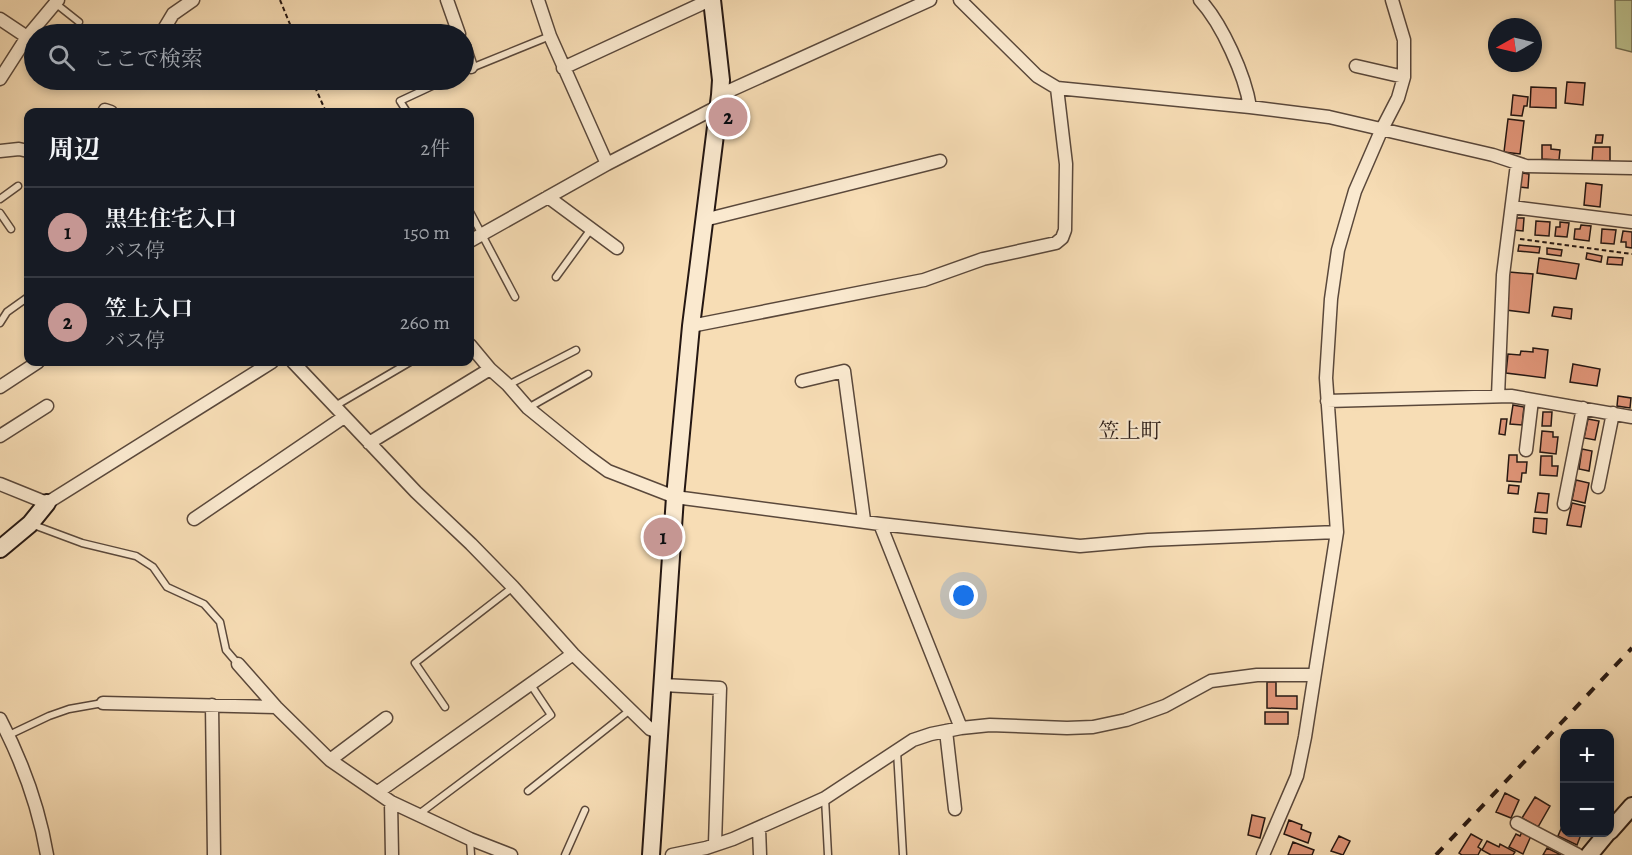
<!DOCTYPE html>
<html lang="ja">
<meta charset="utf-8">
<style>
body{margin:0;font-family:Alegreya,"Noto Serif JP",serif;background:#20242c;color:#f1f3f6}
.controls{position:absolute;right:18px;bottom:18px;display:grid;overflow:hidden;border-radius:12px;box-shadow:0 3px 9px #0003}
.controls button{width:54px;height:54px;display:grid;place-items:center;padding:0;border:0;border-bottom:2px solid #363941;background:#171b24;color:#f1f3f6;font:30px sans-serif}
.compass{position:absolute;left:1488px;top:18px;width:54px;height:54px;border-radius:50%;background:#171b24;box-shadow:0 3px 9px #0003;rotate:262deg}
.you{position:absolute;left:964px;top:596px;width:21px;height:21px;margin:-15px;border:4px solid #fff;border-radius:50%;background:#1a73e8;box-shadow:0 0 0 9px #1a73e833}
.badge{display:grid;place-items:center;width:39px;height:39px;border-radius:50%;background:#c59692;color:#111;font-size:20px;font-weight:700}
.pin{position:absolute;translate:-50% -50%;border:3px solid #fff;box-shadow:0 2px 6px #0006}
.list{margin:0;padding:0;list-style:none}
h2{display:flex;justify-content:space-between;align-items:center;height:78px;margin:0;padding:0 24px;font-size:26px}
h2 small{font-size:20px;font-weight:400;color:#9ea1a6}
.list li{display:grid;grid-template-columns:39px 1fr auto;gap:18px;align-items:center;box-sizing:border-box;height:90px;padding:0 24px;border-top:2px solid #363941}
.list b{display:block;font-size:22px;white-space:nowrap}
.list p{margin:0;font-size:20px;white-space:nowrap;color:#9ea1a6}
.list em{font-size:20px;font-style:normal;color:#9ea1a6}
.icon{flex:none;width:33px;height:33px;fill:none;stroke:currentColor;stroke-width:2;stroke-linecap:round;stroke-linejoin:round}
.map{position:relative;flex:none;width:1632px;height:855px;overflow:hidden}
.search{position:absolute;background:#171b24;box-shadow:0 3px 9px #0003;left:24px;top:24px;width:450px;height:66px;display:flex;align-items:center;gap:15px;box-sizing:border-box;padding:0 21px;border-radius:33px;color:#9ea1a6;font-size:22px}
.panel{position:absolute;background:#171b24;box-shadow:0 3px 9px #0003;left:24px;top:108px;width:450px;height:258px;border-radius:12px}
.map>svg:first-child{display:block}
</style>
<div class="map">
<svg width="1632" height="855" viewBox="0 0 1632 855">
<rect width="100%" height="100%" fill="#f7ddb5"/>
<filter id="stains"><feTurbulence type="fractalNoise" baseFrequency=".00333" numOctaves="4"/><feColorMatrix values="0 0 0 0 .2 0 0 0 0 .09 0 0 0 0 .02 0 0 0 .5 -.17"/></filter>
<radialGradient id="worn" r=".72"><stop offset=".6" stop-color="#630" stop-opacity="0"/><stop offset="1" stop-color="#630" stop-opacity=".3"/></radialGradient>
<path fill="#bcc18e" stroke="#706c50" stroke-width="1.5" d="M1615 0H1632V52L1616 48Z"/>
<path fill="#df9477" stroke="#251712" stroke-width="1.5" d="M1567 82 1585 83 1583 105 1565 103Z
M1531 87 1556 88V108L1530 107Z
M1513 95 1528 97 1527 106H1524L1522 116 1511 115Z
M1508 119 1524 121 1520 154 1504 152Z
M1596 135H1603L1602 143H1595Z
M1542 145H1551V149L1560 150 1559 160 1542 159Z
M1593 147H1610V163L1592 162Z
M1522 173 1529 174 1528 188 1520 187Z
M1586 183 1602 185 1600 207 1584 205Z
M1515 218H1524L1523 231 1514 230Z
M1536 221 1550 222 1549 236 1535 235Z
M1560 222 1569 223 1567 237 1555 236 1556 227H1560Z
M1581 225 1591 226 1589 241 1574 239 1575 229H1580Z
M1602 229 1616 230 1614 244 1601 243Z
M1623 231 1632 232V248L1626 247V242H1621Z
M1519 245 1540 247 1539 253 1518 251Z
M1547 248 1562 250 1561 256 1547 254Z
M1587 253 1602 256 1601 262 1586 259Z
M1608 257 1623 258 1622 265 1607 264Z
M1539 258 1579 264 1576 279 1537 273Z
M1509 272 1533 274 1529 313 1506 310Z
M1554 307 1572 309 1571 319 1552 316Z
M1533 348 1548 350 1545 378 1506 373 1508 354 1520 355 1521 351 1533 352Z
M1573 364 1600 369 1597 386 1570 382Z
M1618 396 1631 398 1630 408 1617 406Z
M1513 405 1524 407 1522 425 1510 424Z
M1543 412H1552L1551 426H1542Z
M1501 419H1507L1505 435 1499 434Z
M1588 419 1599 421 1595 440 1584 438Z
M1542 431 1553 432V437H1558L1556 454 1540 452Z
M1582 449 1592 451 1589 471 1579 469Z
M1509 455H1517V462H1527L1526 473H1522L1521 482 1507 481Z
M1541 456H1552V466H1558L1557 476 1540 475Z
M1576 480 1589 483 1585 503 1572 500Z
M1509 485 1519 486 1518 494 1508 493Z
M1538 493 1549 494 1547 513 1535 512Z
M1572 503 1585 506 1581 527 1567 525Z
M1534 518 1547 519 1546 534 1533 532Z
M1267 682H1276V696H1297V709L1267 708Z
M1265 712H1288V724H1265Z
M1505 793 1519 800 1511 818 1496 812Z
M1535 797 1550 806 1538 827 1522 818Z
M1252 815 1265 818 1260 838 1248 835Z
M1289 820 1302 825 1301 829 1311 833 1308 843 1284 834Z
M1564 822V832H1582L1577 845 1558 836Z
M1522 832 1531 836 1523 854 1509 847 1516 834 1520 836Z
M1471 834 1482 840 1478 847 1481 849 1478 855H1462L1459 853Z
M1339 836 1350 841 1343 855 1331 851Z
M1487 841 1499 847 1500 844 1515 852 1513 855H1491L1482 850Z
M1293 842 1314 850 1312 855H1288Z
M1547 848 1561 855H1543Z"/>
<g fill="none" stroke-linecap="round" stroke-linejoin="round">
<g stroke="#5a483b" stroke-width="9">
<path id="lane" d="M55 3 79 22
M464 71 550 36
M407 112 400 101 445 80
M0 199 18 186
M470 212 515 297
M0 213 11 229
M556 277 591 229
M0 323 7 312 28 297
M508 385 576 350
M335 406 410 362
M528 408 588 374
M31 524 82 543 136 556 153 567 167 587 204 604 220 622 226 650 238 664
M445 707 415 663 513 587
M9 735 49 716 69 709 103 703
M897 751 903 855
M528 791 630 710
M825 798 828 855
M419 814 551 715 531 685
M470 840 471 855
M565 855 585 810"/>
</g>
<g stroke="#5a483b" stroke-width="15">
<path id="street" d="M447 0 459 34
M538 0 550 36 607 164
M960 0 1037 76 1057 88 1250 107 1329 117 1493 155 1526 166 1632 168
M1200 0C1222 24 1245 75 1250 107
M0 19 27 37
M161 34 173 14 193 0
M464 46 471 67
M1356 66 1404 77
M563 68 710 0
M0 79 27 37 58 0
M720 95 930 0
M104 112 105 110 111 112
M0 151 19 149 28 151
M548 197 617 248
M1512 207 1632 222
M704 220 940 161
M470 241 607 164 719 106
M691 326 924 280 983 259 1056 243 1062 238 1065 230 1066 164 1057 88
M470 345 490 369 508 385 528 408 586 455 608 471 675 497 880 524 1080 546 1148 540 1337 532
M293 362 416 492 471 544 513 587 573 654 650 729 660 733
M802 381 844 371 864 520
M0 387 38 362
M1498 396 1503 275 1517 164
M1327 401 1511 396 1632 417
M0 436 47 406
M369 443 490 369
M1526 450 1532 400
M0 484 47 503 272 362
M1598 487 1613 413
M1564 504 1583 408
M194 519 344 417
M880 524 961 728
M238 664 276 707 330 760 391 802 470 839 511 855
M663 685 720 688 715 844
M103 703 276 707
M212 705 214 855
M0 719C22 761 39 808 47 855
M946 731 955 809
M330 760 386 718
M378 792 573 654
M391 802 392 855
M1517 823 1578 855
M759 828 760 855
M672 855 706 848 733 839 805 807 825 798 913 740 931 734 961 728 990 725 1067 728 1093 727 1126 720 1165 706 1211 681 1257 675H1313
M1263 855 1297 776 1305 737 1337 532 1326 378 1331 299 1338 250 1355 191 1381 131 1398 98 1404 77V40L1392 0"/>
</g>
<g stroke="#251712" stroke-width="20">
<path id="secondary" d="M0 549 30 524 47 503
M1610 831 1632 806
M651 855 675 497 691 326 720 95 721 80 712 0
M1589 855 1608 832"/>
</g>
<path stroke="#251712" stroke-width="2" stroke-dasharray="4.5 3" stroke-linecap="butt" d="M280 0 294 34
M312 80 326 112
M1520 239 1632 254"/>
<use href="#lane" stroke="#fae9cf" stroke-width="6"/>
<use href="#street" stroke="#fae9cf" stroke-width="12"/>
<use href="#secondary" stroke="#fae9cf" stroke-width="16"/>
<path stroke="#251712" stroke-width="4" stroke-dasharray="10 10" stroke-linecap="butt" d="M1436 855 1632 648"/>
</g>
<g text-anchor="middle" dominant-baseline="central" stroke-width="4.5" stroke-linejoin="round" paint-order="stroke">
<g font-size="21" fill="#251712" stroke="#fae9cf">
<text x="1130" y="431">笠上町</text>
</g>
</g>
<rect width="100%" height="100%" filter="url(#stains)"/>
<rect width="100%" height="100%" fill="url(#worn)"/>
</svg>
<div class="controls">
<button>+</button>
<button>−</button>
</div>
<svg class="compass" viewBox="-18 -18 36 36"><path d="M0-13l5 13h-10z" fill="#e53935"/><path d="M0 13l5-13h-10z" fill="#9ea1a6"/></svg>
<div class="you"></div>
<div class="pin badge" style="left:663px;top:537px">1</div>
<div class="pin badge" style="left:728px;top:117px">2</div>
<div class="search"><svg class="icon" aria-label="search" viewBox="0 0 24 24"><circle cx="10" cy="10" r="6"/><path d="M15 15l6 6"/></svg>ここで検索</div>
<section class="panel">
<h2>周辺<small>2件</small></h2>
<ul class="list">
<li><span class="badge">1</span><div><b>黒生住宅入口</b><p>バス停</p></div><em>150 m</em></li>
<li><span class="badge">2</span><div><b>笠上入口</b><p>バス停</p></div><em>260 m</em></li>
</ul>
</section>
</div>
